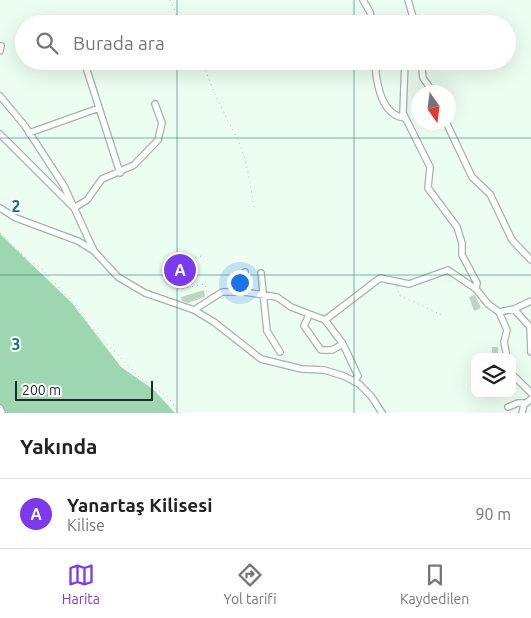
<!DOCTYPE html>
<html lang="tr">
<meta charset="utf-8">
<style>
body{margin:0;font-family:Ubuntu,sans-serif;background:#f6f6f6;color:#222}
.controls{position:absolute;right:15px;bottom:15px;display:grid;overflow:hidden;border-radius:10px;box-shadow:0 5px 20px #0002}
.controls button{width:45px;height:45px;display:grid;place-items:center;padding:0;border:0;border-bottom:1px solid #e0e0e0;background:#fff;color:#222;font:25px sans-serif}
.compass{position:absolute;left:411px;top:85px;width:45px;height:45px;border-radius:50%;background:#fff;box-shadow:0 5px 20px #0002;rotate:166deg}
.scale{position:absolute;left:15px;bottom:12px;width:138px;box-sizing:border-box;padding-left:5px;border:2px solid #232a26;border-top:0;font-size:14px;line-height:18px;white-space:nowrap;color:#232a26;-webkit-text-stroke:4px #fff;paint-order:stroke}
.you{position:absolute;left:239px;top:282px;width:18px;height:18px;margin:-12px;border:4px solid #fff;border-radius:50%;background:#1a73e8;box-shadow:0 0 0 8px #1a73e833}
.badge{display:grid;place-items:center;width:32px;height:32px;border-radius:50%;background:#7c3aed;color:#fff;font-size:16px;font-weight:700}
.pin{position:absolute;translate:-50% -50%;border:2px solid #fff;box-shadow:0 1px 5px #0006}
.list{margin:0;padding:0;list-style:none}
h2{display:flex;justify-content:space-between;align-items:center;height:65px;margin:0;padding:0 20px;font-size:21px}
h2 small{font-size:16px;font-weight:400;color:#767676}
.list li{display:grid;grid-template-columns:32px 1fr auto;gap:15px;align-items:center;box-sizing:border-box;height:70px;padding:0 20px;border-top:1px solid #e0e0e0}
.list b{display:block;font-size:19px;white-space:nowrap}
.list p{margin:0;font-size:16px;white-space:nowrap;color:#767676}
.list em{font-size:16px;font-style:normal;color:#767676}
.icon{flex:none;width:28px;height:28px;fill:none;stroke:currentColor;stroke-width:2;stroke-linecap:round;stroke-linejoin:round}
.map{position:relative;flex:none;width:531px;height:413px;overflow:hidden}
.search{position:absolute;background:#fff;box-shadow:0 5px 20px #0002;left:15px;right:15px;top:15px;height:55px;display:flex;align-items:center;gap:12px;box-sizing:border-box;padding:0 18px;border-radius:28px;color:#767676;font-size:19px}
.sheet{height:135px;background:#fff}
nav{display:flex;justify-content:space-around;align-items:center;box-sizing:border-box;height:70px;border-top:1px solid #e0e0e0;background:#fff;font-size:14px;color:#767676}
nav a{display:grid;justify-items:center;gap:2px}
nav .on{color:#7c3aed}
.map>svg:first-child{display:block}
</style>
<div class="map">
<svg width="531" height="413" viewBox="0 0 531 413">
<rect width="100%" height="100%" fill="#ecfef2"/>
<path fill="#9fd6b2" d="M0 234 72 303 121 367 154 390 175 413H2L0 407Z"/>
<path fill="#c1d2c6" d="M189 260 193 273 172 279 168 266Z
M204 290 205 297 188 303 182 301 181 297Z
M475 295 481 308 474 311 469 297Z
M492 347H498V356H492Z"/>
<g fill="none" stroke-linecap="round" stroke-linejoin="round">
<g stroke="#a3b5a9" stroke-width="8">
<path id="minor" d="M363 0 370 12 372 24
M408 0 415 24
M0 51 1 46
M84 61 120 173
M375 61C376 81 380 115 405 118
M405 61 403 113 430 167 428 188 457 227 462 243V255L477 283 476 289
M421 61 423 78 433 92
M0 96 25 126 64 186 94 251
M446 122 472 177 490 194 512 240 531 260
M29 133 99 108
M0 134 74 208 87 200 102 179 134 165 158 140 162 123 155 104
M0 208 16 218 78 241 94 251 118 277 145 293 194 310 214 322 261 359 302 369 324 370 344 376 359 384 371 396 382 413
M261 273 267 331 280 352
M244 292 245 272
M514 309 530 327 531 352
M194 310 222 292H244L277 297 291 307 325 320 380 278 409 284 448 270 476 289 488 304 499 312 514 309 531 301
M499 312 507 330 504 342 507 357
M309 315 304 326 321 350H332L343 344
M325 320 343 344 358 376 354 381
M512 374 531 393
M508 407 518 403H526
M0 408 2 413
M522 413 524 405 531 399"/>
</g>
<path stroke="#aab8af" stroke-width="1" stroke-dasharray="1 4" stroke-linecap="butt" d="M170 0 181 24
M202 61C211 87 223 112 236 136 247 157 250 184 254 208
M0 233 25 257 41 268 78 308 90 326 140 378 168 397 179 413
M201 256 165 264 172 284 180 289 205 284 208 296
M397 286 399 295 444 316"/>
<use href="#minor" stroke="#fff" stroke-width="5.5"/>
</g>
<path fill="none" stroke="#0f766e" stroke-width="1" stroke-opacity="0.55" d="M177 0V24M354 0V24M177 61V413M354 61V413M0 138H531M0 275H531"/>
<g font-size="16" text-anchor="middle" font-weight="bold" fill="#0f766e" stroke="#fff" stroke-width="4" stroke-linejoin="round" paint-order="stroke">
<text x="16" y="212">2</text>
<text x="16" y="350">3</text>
</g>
</svg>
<div class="controls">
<button><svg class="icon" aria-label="layers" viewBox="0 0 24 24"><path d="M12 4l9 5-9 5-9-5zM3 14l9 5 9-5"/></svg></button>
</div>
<svg class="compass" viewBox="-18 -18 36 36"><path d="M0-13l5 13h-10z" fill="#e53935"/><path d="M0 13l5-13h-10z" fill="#767676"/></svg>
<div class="scale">200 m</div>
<div class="you"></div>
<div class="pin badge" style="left:180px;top:270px">A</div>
<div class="search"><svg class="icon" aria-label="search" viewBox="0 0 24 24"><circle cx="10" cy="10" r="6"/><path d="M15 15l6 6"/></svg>Burada ara</div>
</div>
<section class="sheet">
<h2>Yakında<small></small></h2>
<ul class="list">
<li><span class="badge">A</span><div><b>Yanartaş Kilisesi</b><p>Kilise</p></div><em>90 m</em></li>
</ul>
</section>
<nav>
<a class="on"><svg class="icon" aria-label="map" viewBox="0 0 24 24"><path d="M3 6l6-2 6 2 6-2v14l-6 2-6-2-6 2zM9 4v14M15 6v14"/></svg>Harita</a>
<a><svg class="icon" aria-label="directions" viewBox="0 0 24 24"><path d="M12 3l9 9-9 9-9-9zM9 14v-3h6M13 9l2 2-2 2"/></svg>Yol tarifi</a>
<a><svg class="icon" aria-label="saved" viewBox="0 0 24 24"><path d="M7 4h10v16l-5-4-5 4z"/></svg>Kaydedilen</a>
</nav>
